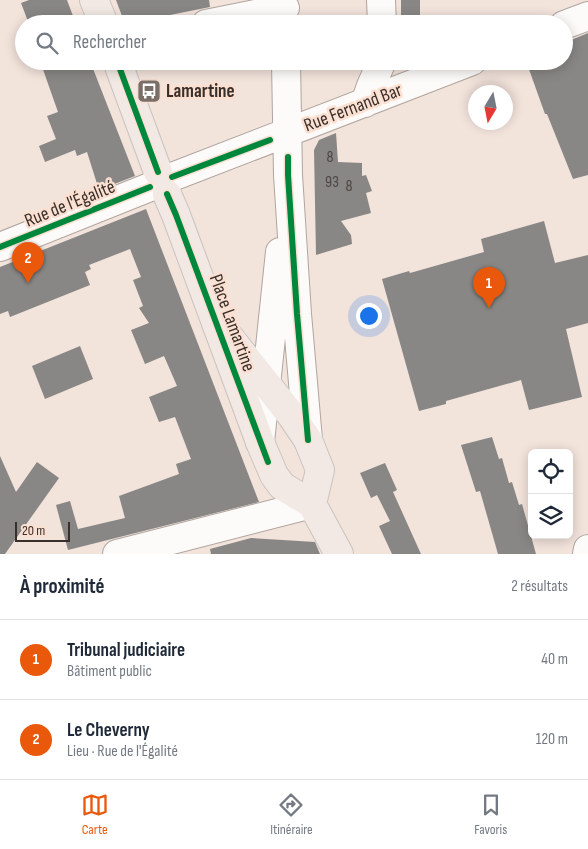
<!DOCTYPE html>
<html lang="fr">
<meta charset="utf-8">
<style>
body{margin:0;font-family:"Sofia Sans Condensed",sans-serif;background:#f6f6f7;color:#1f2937}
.controls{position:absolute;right:15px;bottom:15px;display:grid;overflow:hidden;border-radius:8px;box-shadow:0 2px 12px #0003}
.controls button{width:45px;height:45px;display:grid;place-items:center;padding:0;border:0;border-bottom:1px solid #e0e1e3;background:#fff;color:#1f2937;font:25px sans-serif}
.compass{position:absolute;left:468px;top:85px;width:45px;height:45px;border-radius:50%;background:#fff;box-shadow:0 2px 12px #0003;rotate:190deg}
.scale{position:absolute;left:15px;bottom:12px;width:55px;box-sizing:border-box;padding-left:5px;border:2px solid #392f2a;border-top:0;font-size:14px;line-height:18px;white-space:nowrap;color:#392f2a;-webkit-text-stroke:4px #fbe0d2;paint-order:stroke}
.you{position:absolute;left:368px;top:315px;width:18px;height:18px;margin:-12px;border:4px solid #fff;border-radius:50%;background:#1a73e8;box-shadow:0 0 0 8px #1a73e833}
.badge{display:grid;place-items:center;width:32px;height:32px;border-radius:50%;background:#ea580c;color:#fff;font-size:16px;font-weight:700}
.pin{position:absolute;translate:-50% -41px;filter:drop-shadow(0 1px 2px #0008)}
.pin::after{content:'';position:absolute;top:26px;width:18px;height:15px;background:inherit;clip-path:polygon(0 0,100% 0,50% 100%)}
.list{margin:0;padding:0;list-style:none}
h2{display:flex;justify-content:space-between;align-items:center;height:65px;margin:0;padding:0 20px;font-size:21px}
h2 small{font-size:16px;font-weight:400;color:#747a83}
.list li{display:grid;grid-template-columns:32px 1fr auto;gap:15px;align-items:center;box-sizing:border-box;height:80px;padding:0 20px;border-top:1px solid #e0e1e3}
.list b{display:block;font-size:19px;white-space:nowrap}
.list p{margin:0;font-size:16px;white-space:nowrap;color:#747a83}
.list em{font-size:16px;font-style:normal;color:#747a83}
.icon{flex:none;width:28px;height:28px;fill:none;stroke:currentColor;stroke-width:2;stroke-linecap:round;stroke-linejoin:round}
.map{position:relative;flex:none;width:588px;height:554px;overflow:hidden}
.search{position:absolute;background:#fff;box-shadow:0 2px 12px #0003;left:15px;right:15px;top:15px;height:55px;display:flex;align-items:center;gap:12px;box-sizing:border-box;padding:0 18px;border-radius:28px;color:#747a83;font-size:19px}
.sheet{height:225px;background:#fff}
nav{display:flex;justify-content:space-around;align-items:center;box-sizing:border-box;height:70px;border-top:1px solid #e0e1e3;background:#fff;font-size:14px;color:#747a83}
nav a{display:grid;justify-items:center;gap:2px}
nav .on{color:#ea580c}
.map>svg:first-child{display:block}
</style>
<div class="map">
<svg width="588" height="554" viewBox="0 0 588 554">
<rect width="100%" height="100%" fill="#f2e3db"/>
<path fill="#888785" d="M29 0H67L76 24H29L21 3Z
M116 0H209L210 7 125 24Z
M401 0H420V17L414 22H406L401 17Z
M588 33V175L573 179 547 114H545L526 61H564V43Z
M40 61H90L135 176 99 190 87 152 77 156 75 150 45 162 39 146 56 139 47 116 58 112Z
M336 133 338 162 362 163V176L366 175 372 191 366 193 371 213 341 221 351 235 352 244 316 255 314 150 319 140Z
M146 209 259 502 68 550 56 505 70 501 78 529 125 518 119 496 179 474 176 464 191 459 175 417 159 422 149 397 177 386 164 356 145 364 131 330 149 323 139 308 143 306 133 280 141 277 130 249 89 265 91 269 85 272 90 285 10 317 8 311 0 314V267Z
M544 221 555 263 588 255V323L566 329 582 397 529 410 521 380 446 401V404L419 411 382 279 409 271 410 273 484 252 481 239Z
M80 346 93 379 45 399 32 366Z
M492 437 499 459 502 458 509 483 512 482 519 505 522 504 536 554H498L480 491 476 492 461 445Z
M0 456 16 492 37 462 59 478 5 554H0Z
M385 463 397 490 393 492 421 554H392L379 526 390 521 377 495 371 498 360 473Z
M251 538 315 542 320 554H211L210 549Z"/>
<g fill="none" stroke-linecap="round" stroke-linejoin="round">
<g stroke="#b0a59f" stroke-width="30">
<path id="minor" d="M381 0 382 24
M206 24 285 8
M564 25 588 16
M286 61 288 175 297 314 308 440
M365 103 371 86 382 61
M172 177 472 61
M0 247 150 187
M260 442 280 252
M117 554 312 504
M587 554 588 549"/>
</g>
<g stroke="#cbc3c0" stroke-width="30">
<path id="major" d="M94 0 104 24
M117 61 158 172
M167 194 176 215 260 442 274 475 282 486 312 504
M230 338 291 415 308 440 320 470 312 504
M312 504 339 554"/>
</g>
<use href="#minor" stroke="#fdfbfa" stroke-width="28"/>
<use href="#major" stroke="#f2e9e4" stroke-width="28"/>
<g stroke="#fbe0d2" stroke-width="9">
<path id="cycleway" d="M117 61 158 172
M288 157V175L297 314 308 440
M172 177 270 140
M167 194 176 215 268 462
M0 247 150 187"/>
</g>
<use href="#cycleway" stroke="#00873e" stroke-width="6"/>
</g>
<defs>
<g id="bus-square" transform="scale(1.25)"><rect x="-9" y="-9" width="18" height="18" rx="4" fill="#7a6e68" stroke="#fbe0d2"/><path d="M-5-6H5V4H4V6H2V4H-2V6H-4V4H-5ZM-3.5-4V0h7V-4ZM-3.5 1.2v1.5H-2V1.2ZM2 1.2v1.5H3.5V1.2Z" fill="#fff"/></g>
</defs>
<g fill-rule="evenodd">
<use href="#bus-square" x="149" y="91"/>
</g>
<g text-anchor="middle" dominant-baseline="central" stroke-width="5" stroke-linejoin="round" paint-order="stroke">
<g font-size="16" fill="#4d4541">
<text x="330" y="157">8</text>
<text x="332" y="182">93</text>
<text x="349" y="186">8</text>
</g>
<g font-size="19" font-weight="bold" fill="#392f2a" stroke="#fbe0d2" text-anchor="start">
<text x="166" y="91">Lamartine</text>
</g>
<g font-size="19" fill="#392f2a" stroke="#fbe0d2">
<text transform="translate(353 108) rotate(-21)">Rue Fernand Bar</text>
<text transform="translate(70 204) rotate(-22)">Rue de l'Égalité</text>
<text transform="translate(232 323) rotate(70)">Place Lamartine</text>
</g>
</g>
</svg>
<div class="controls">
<button><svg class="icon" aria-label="locate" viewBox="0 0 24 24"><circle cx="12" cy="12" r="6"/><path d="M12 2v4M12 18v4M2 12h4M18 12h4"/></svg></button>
<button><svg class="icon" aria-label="layers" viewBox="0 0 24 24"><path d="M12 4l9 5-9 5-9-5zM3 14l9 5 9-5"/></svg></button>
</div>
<svg class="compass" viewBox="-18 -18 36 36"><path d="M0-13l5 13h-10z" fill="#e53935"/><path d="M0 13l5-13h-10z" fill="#747a83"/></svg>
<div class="scale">20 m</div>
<div class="you"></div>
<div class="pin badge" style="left:489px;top:308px">1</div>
<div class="pin badge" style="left:28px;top:283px">2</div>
<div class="search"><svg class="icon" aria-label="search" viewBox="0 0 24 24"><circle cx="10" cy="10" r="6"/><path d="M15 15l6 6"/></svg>Rechercher</div>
</div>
<section class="sheet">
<h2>À proximité<small>2 résultats</small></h2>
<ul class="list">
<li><span class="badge">1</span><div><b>Tribunal judiciaire</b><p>Bâtiment public</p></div><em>40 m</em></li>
<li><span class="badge">2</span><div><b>Le Cheverny</b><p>Lieu · Rue de l'Égalité</p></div><em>120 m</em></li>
</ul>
</section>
<nav>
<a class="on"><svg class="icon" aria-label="map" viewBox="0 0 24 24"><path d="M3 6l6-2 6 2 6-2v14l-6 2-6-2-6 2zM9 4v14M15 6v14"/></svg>Carte</a>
<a><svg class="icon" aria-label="directions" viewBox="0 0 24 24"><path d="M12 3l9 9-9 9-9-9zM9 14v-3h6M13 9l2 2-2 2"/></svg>Itinéraire</a>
<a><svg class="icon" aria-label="saved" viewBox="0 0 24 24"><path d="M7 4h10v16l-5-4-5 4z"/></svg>Favoris</a>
</nav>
